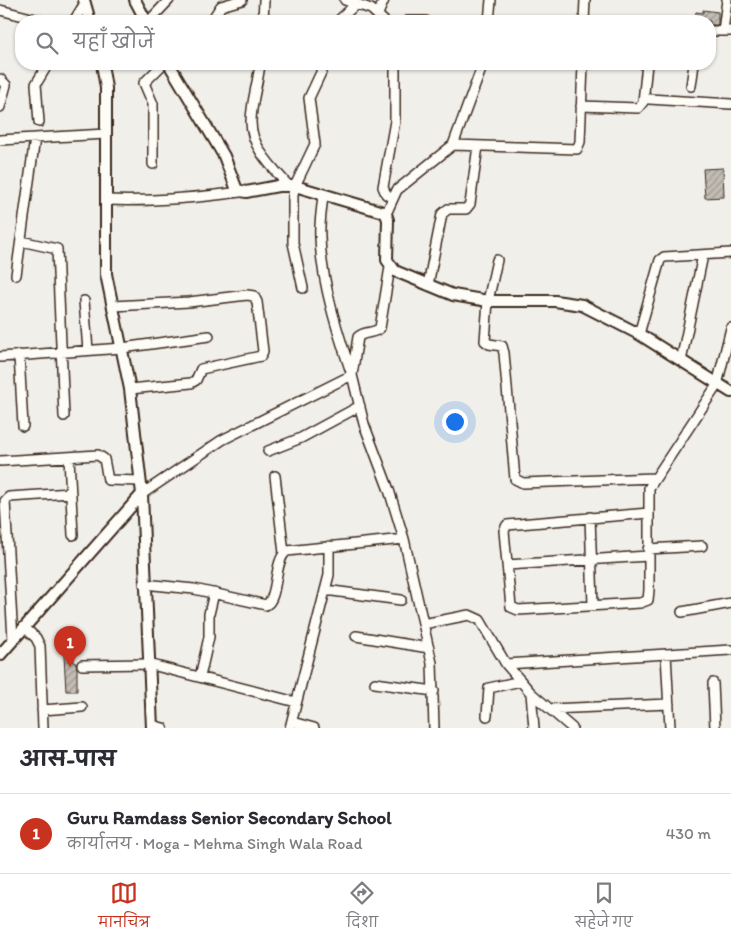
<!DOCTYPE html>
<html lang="hi">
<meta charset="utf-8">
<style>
body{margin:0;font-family:Itim,"Playpen Sans Deva",sans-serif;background:#f7f7f7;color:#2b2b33}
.you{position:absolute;left:454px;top:421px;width:18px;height:18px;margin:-12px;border:4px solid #fff;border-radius:50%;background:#1a73e8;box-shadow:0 0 0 8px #1a73e833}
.badge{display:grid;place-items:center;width:32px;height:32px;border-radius:50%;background:#c8321e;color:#fff;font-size:16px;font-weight:700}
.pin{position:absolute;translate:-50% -41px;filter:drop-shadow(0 1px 2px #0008)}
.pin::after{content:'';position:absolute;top:26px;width:18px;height:15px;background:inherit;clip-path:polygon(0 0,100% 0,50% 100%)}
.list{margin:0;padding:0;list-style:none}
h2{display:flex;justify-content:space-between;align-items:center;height:65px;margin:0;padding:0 20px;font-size:21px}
h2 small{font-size:16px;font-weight:400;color:#7c7c81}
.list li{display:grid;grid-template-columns:32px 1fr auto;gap:15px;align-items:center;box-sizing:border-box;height:80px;padding:0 20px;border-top:1px solid #e1e1e2}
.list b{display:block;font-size:19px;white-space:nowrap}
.list p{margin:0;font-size:16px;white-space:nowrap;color:#7c7c81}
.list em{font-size:16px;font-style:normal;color:#7c7c81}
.icon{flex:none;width:28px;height:28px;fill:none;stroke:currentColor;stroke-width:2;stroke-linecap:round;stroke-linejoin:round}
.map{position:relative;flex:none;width:731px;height:728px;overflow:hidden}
.search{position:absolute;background:#fff;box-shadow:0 1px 4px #0004;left:15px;right:15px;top:15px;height:55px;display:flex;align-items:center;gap:12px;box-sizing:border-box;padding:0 18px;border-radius:20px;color:#7c7c81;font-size:19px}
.sheet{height:145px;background:#fff}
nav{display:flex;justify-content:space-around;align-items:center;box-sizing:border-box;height:70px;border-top:1px solid #e1e1e2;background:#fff;font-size:14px;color:#7c7c81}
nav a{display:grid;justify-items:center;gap:2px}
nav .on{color:#c8321e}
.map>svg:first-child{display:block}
</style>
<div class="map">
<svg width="731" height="728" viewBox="0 0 731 728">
<defs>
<pattern id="building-hatch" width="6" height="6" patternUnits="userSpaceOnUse" patternTransform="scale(1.25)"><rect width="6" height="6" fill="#c1bcb4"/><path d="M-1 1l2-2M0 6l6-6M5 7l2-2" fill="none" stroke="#9e9992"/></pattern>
</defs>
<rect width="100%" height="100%" fill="#f1efea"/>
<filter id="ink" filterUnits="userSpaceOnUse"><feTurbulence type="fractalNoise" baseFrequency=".02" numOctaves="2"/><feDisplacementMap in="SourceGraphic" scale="10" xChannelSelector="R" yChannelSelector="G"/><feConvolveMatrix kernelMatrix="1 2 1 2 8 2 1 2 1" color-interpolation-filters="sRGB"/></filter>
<g filter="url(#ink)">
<path fill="url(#building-hatch)" stroke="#3b2a1e" d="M703 10 718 12V25H710V21H695L696 12 703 13Z
M723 168 724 197 705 198 703 169Z
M63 639H73L74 663H76L77 669V691H66Z"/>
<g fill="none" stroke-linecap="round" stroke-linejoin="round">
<g stroke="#3b2a1e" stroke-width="12">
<path id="minor" d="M345 0 371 9 384 21
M0 10 43 21
M378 14 384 0
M212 20 221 6 242 0
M74 21 85 3
M149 21 169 0
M263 21 264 0
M338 21 355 5
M407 21H426
M489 21 491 0
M584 21 585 0
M710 31H731
M723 31 727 0
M260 64C258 83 251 103 251 122 251 147 272 167 288 185
M0 79 6 85 0 107
M691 86 694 64
M649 99 731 104
M581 106 638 108 643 102 647 64
M39 122 36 84 48 64
M0 140 106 134
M453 145 577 149 580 142 583 64
M153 164V104L144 83 163 64
M392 198 386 194 383 187 395 121V64
M106 200C152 202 195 198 240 192
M386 214 397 190 453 145 483 64
M21 241 57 249 64 416
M497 260 488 301 485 341 489 344 502 346 504 353 515 479 523 483 654 478
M390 267 380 328C374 334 364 331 358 337L352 375 364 424 389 490 404 539 432 663 434 728
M16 275 35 138
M428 285 442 214 448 209H466L470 204 478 146
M303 288 293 243V194L295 186 315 144 309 98 325 64
M84 301 88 350
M113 306 189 302 247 295 254 296 257 302 263 351 261 356 201 369 196 380 191 383 130 389
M639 334 660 260 664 257 731 253
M19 355 23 426
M0 357 122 348 209 336
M681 361 703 255
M268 451 301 438 360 406
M69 458 73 535
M0 461 98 455 104 459 108 480 140 481
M275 476 284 553
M142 494 222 440 352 375C338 334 321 281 320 237 319 223 322 208 323 195
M649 513 507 525 504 531 511 607 518 610 640 603 648 600 649 590V488L717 385 731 328
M590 517 593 605
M648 549 702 546
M507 565 648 556
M144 584 194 589 266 605C279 599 273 560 287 551L404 539
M325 590 401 600
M682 612 731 603
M423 624 469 615 480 620 506 664 531 693 572 728
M24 627 36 638 40 646 43 728
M356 636 429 648
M13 639 5 501 9 497 71 493
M666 654 670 728
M506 664 731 650
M82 665 148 664 296 702
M200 677 209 637V614L214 593
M375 683 434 691
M713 683 715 728
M531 693 534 728
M550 709 669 704
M42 710 82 707
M487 716 489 688 521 681
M292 722 314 728
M152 725 163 728
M290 728 329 575V546"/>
</g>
<g stroke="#3b2a1e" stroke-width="14">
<path id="tertiary" d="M84 0 90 21
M135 0 146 21
M169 64 224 156 237 190 246 192 278 186H295L383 212 386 214 388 220 387 260 395 271 453 295 488 301H555L582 305 639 334 731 392
M142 494 152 728
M0 655 142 494 130 389 106 274V88L102 64"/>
</g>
<use href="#minor" stroke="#fdfcf7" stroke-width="9"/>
<use href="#tertiary" stroke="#fdfcf7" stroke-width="10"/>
</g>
</g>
</svg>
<div class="you"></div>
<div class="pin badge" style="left:70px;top:667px">1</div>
<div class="search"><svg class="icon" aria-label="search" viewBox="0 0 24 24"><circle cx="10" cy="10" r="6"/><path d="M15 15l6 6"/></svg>यहाँ खोजें</div>
</div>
<section class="sheet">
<h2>आस-पास<small></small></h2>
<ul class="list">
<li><span class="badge">1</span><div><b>Guru Ramdass Senior Secondary School</b><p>कार्यालय · Moga - Mehma Singh Wala Road</p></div><em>430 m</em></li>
</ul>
</section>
<nav>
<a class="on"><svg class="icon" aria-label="map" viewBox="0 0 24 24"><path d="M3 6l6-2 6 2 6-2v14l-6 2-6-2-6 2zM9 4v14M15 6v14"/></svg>मानचित्र</a>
<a><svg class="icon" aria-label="directions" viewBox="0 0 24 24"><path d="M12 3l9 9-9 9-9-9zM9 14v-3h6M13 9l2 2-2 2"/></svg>दिशा</a>
<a><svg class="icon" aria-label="saved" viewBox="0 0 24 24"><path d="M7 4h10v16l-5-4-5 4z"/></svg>सहेजे गए</a>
</nav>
